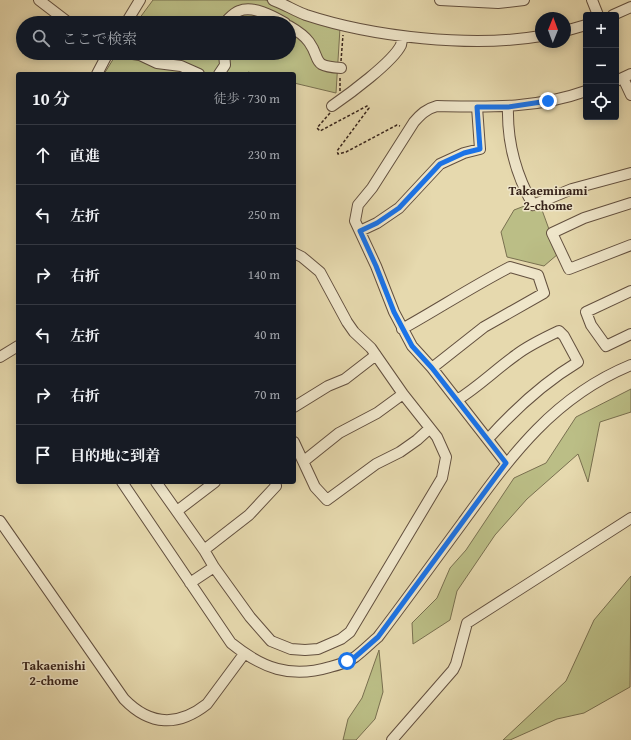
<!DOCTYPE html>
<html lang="ja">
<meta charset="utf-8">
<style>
body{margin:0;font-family:"Gentium Book Plus","Noto Serif JP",serif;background:#20242c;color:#f1f3f6}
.controls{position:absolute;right:12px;top:12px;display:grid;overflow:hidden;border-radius:4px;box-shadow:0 2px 10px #0003}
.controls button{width:36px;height:36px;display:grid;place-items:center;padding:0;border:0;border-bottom:1px solid #363941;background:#171b24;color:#f1f3f6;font:20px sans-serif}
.compass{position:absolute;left:535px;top:12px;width:36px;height:36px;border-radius:50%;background:#171b24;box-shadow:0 2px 10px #0003;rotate:1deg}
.stop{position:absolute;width:12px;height:12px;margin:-9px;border:3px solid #1a73e8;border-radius:50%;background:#fff}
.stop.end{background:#1a73e8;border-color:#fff;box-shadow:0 1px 4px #0008}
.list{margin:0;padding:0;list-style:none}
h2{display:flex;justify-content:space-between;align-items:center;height:52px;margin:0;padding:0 16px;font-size:17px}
h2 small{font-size:13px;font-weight:400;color:#9ea1a6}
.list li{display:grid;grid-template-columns:26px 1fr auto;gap:12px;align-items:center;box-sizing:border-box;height:60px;padding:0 16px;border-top:1px solid #363941}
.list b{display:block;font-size:15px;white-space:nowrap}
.list em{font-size:13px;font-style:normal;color:#9ea1a6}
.icon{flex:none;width:22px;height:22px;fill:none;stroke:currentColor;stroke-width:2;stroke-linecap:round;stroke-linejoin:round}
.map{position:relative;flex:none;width:631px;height:740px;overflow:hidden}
.search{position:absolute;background:#171b24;box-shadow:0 2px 10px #0003;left:16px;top:16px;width:280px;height:44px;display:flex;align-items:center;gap:10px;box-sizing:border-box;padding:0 14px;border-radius:22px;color:#9ea1a6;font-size:15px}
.panel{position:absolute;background:#171b24;box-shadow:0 2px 10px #0003;left:16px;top:72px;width:280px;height:412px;border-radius:4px}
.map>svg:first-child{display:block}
</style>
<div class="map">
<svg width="631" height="740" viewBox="0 0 631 740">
<rect width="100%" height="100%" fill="#e6d9ae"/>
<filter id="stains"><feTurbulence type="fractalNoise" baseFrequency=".005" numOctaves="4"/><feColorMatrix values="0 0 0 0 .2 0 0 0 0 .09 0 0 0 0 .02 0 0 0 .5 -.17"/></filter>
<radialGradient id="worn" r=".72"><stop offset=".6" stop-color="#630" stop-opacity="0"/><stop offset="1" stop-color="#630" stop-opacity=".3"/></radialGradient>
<path fill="#bbbe86" stroke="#797050" d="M153 0H265L340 28 336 93 294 83V74H256L248 72V74H104L117 53H289V23H136Z
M527 205 542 210 558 254 544 266 507 257 501 232 514 210Z
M631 389V412L600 422 588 482 578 454 527 499 495 535 457 591 450 620 413 644 412 623 437 598 450 568 466 550 514 478 546 463 576 417Z
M631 576 630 687 584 713 557 719 510 740H503L566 681 594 620Z
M379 650 383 692 375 719 356 740H343L348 719 362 698Z"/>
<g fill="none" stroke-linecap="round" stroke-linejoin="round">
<g stroke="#63503f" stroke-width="12">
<path id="minor" d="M39 0 69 23
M273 0C284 4 295 11 306 15 373 37 472 48 541 36
M440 0 498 3 524 0
M592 0 598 15
M613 15 631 7
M126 23 140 0
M224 23C229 19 233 13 239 11 253 5 273 16 285 23
M289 26C296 30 304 35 309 42 322 60 310 66 341 68
M565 31 586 25
M126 53 140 55 157 63 181 66 199 74
M97 74 108 53
M219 74 225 65 224 53
M623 78 631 95
M616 81 631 74
M332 106C348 95 393 62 401 45 402 42 402 38 402 36
M508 107C507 142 516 175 533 205L572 189 631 173
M631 203 584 218 552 233 569 269 631 245
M360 231 377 223 399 208 440 164 464 153 480 149 477 107
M631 291 586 312 591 325 606 346 631 334
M402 329C438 309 473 286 510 267L538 275 544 293 484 327 432 368
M0 357 18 346
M457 400C478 387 495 370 516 355 529 345 544 338 559 331L564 336 578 362C543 383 515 409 488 439
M294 407 328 386 345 379 376 355
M294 442 315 487 327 500 376 464 400 452 417 440 429 429
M304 461 339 433 377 413 403 394
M506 463 432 368 412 346 394 312 376 266 355 221 358 205 372 188 414 122C421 114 426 109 437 106 488 107 536 109 586 91
M122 482 231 643C262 668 290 679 330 667 338 665 348 662 355 657 363 651 371 643 378 637 407 599 435 560 463 522 511 456 553 397 631 365
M156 482 204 550 214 567 250 617 271 641 291 649 305 650 318 649 341 639 350 632 442 478 446 457 437 437 403 394 371 348 354 332 347 322 320 272 302 257 294 253
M177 511 215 482
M0 521 124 699C150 726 178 727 207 704L244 654
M204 550 249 515 276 486 275 482
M190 583 214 567
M392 740 453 670 456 664 467 623 631 518"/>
</g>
<path stroke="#37231a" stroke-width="1.5" stroke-dasharray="3 2" stroke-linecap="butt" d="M341 61 343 35
M340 91V76
M330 113 317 128 320 131 367 106 369 108 337 151 338 154 346 152 397 125 400 126"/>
<use href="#minor" stroke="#efe6ca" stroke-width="10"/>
</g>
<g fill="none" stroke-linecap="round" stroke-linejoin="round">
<path stroke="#1a73e8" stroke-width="5" d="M347 661 354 658 378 637 506 463 432 368 412 346 394 312 376 266 360 231 377 223 399 208 440 164 464 153 480 149 477 107H508L548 101"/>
</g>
<g text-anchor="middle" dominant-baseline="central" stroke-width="3" stroke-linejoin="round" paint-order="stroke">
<g font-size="13" font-weight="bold" fill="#37231a" stroke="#efe6ca">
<text x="548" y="190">Takaeminami<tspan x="548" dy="15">2-chome</tspan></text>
<text x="54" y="665">Takaenishi<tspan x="54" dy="15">2-chome</tspan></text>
</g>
</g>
<rect width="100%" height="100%" filter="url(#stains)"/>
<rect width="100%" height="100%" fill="url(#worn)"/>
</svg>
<div class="controls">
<button>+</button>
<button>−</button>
<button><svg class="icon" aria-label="locate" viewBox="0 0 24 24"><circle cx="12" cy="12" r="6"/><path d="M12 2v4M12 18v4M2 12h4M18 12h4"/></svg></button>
</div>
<svg class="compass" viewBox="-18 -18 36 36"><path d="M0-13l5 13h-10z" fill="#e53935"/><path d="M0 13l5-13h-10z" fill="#9ea1a6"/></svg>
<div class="stop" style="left:347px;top:661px"></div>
<div class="stop end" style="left:548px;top:101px"></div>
<div class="search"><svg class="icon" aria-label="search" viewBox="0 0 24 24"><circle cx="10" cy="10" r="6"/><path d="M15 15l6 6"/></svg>ここで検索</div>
<section class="panel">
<h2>10 分<small>徒歩 · 730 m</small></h2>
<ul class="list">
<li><svg class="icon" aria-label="ahead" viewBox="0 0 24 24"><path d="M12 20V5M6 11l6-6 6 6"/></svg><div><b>直進</b></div><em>230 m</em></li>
<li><svg class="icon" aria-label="left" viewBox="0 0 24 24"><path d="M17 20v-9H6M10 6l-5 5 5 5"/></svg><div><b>左折</b></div><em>250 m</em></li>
<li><svg class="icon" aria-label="right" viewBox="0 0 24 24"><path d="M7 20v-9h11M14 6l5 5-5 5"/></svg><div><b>右折</b></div><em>140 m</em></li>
<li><svg class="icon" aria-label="left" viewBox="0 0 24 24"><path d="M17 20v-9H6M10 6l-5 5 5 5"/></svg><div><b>左折</b></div><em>40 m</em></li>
<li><svg class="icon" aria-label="right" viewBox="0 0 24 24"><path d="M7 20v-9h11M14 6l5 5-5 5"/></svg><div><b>右折</b></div><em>70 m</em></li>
<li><svg class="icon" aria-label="arrive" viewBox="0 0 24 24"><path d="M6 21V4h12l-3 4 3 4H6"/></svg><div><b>目的地に到着</b></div></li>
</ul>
</section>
</div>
